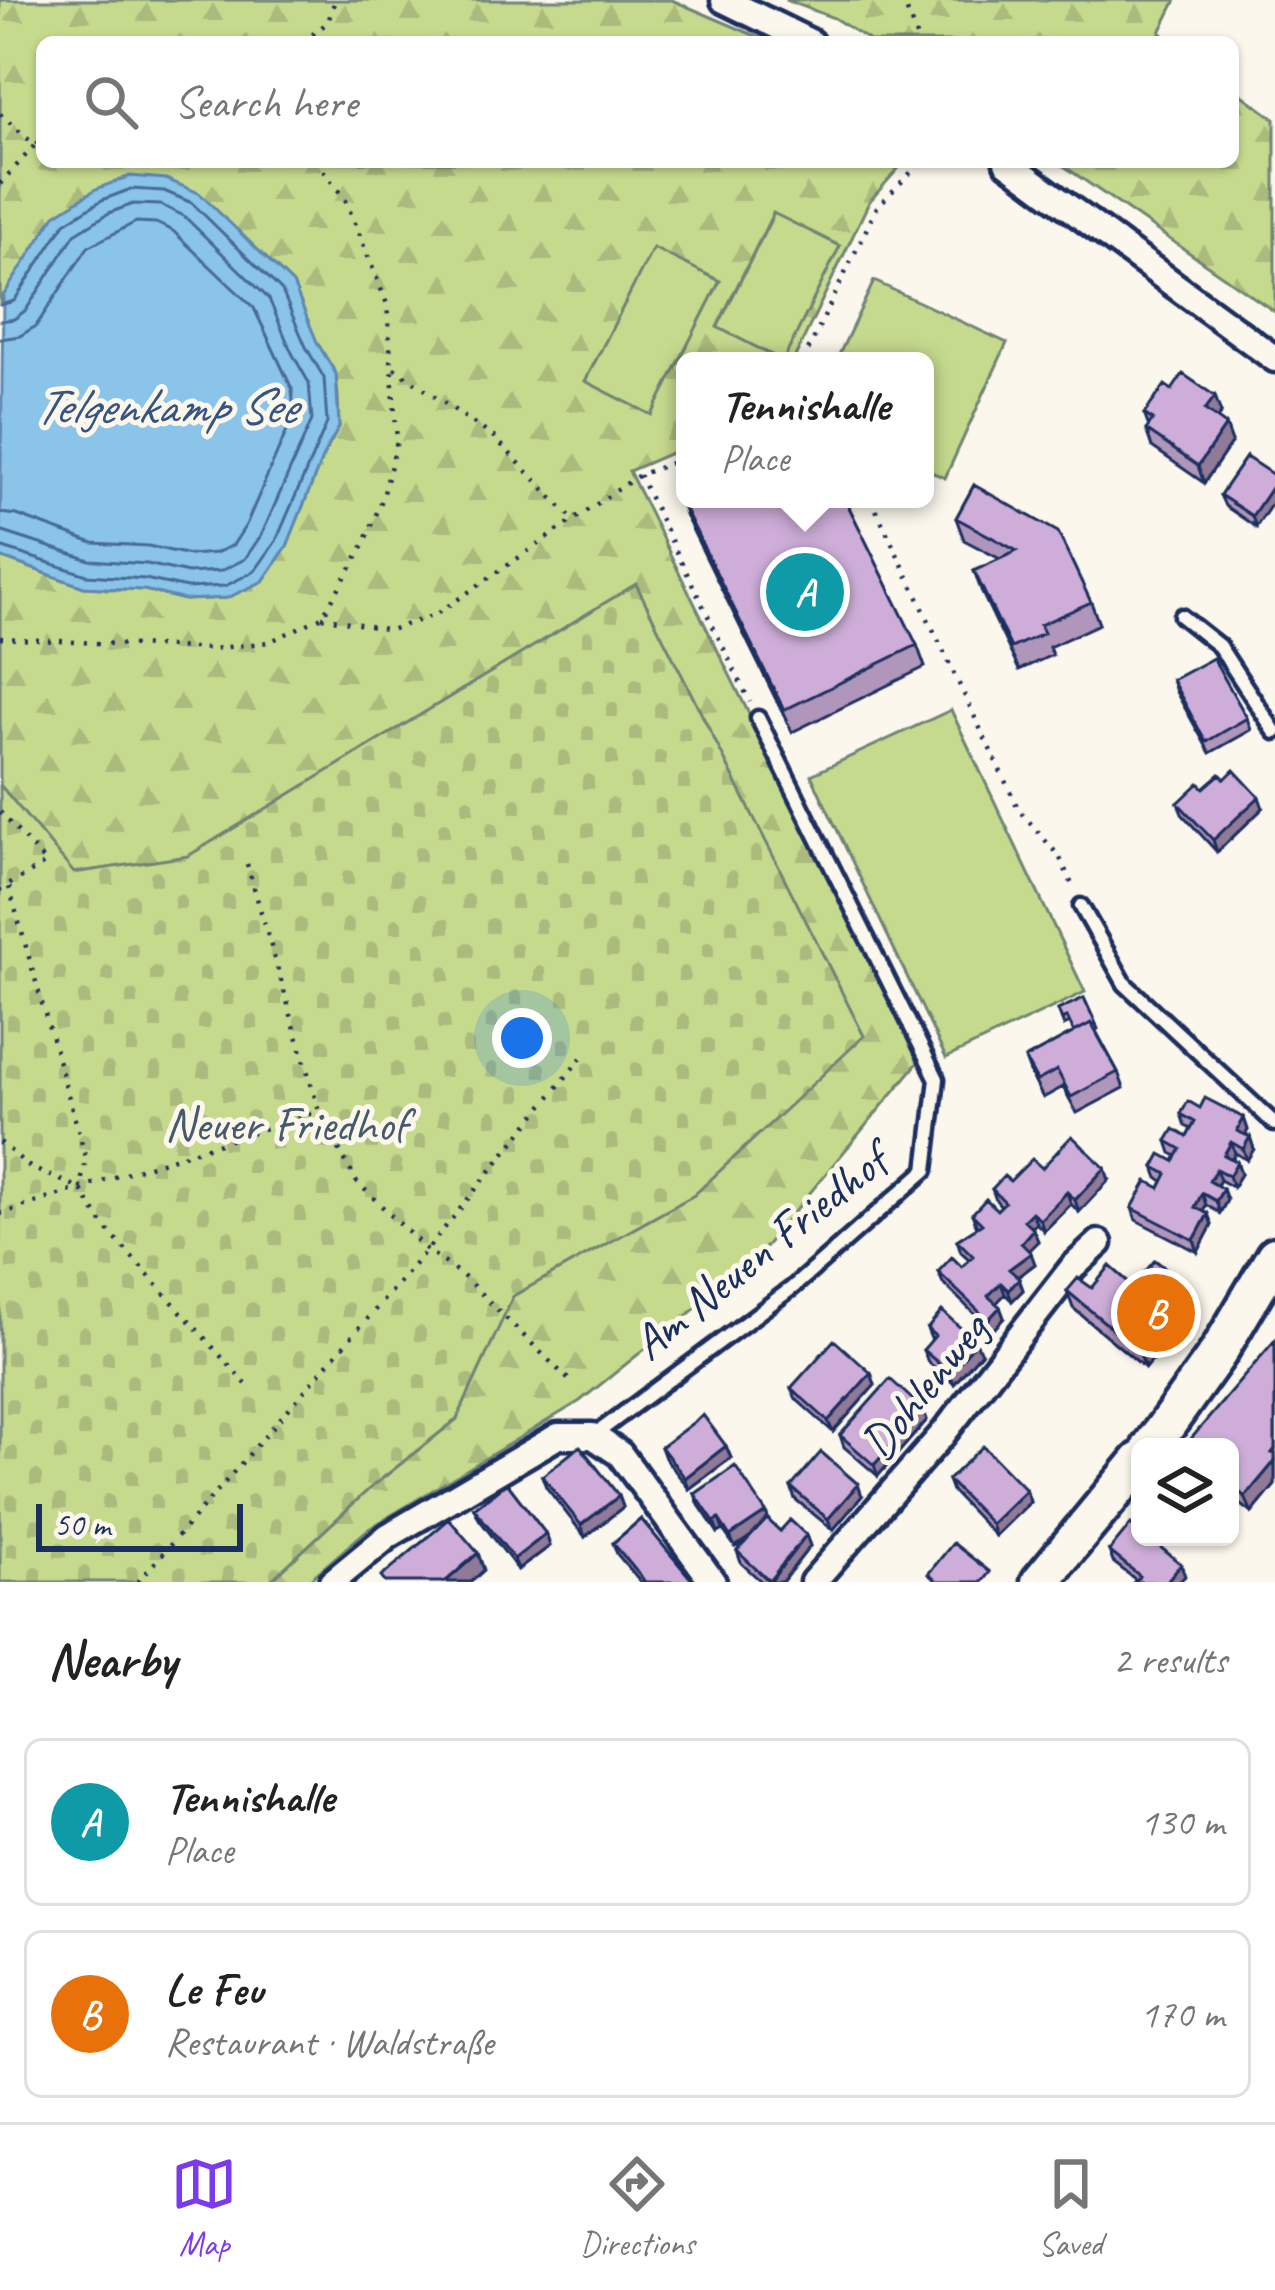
<!DOCTYPE html>
<meta charset="utf-8">
<style>
body{margin:0;font-family:Caveat,sans-serif;background:#f6f6f6;color:#222}
.controls{position:absolute;right:36px;bottom:36px;display:grid;overflow:hidden;border-radius:18px;box-shadow:0 3px 9px #0004}
.controls button{width:108px;height:108px;display:grid;place-items:center;padding:0;border:0;border-bottom:3px solid #e0e0e0;background:#fff;color:#222;font:60px sans-serif}
.scale{position:absolute;left:36px;bottom:30px;width:207px;box-sizing:border-box;padding-left:12px;border:6px solid #1b2f5e;border-top:0;font-size:33px;line-height:42px;white-space:nowrap;color:#1b2f5e;-webkit-text-stroke:9px #fbf7ec;paint-order:stroke}
.you{position:absolute;left:522px;top:1038px;width:42px;height:42px;margin:-30px;border:9px solid #fff;border-radius:50%;background:#1a73e8;box-shadow:0 0 0 18px #1a73e833}
.badge{display:grid;place-items:center;width:78px;height:78px;border-radius:50%;background:#7c3aed;color:#fff;font-size:39px;font-weight:700}
.pin{position:absolute;translate:-50% -50%;border:6px solid #fff;box-shadow:0 3px 12px #0006}
.popup{position:absolute;left:676px;top:352px;width:258px;height:156px;box-sizing:border-box;display:grid;place-content:center;border-radius:18px;background:#fff;filter:drop-shadow(0 3px 9px #0005);font-size:39px;white-space:nowrap;color:#767676}
.popup b{font-size:45px;color:#222}
.popup::after{content:'';position:absolute;left:50%;top:100%;margin-left:-24px;border:24px solid transparent;border-top-color:#fff}
.list{margin:0;padding:0;list-style:none}
h2{display:flex;justify-content:space-between;align-items:center;height:156px;margin:0;padding:0 48px;font-size:51px}
h2 small{font-size:39px;font-weight:400;color:#767676}
.list li{display:grid;grid-template-columns:78px 1fr auto;gap:36px;align-items:center;box-sizing:border-box;height:168px;margin:0 24px 24px;padding:0 24px;border:3px solid #e0e0e0;border-radius:18px}
.list b{display:block;font-size:45px;white-space:nowrap}
.list p{margin:0;font-size:39px;white-space:nowrap;color:#767676}
.list em{font-size:39px;font-style:normal;color:#767676}
.icon{flex:none;width:66px;height:66px;fill:none;stroke:currentColor;stroke-width:2;stroke-linecap:round;stroke-linejoin:round}
.map{position:relative;flex:none;width:1275px;height:1582px;overflow:hidden}
.search{position:absolute;background:#fff;box-shadow:0 3px 9px #0004;left:36px;right:36px;top:36px;height:132px;display:flex;align-items:center;gap:30px;box-sizing:border-box;padding:0 42px;border-radius:18px;color:#767676;font-size:45px}
.sheet{height:540px;background:#fff}
nav{display:flex;justify-content:space-around;align-items:center;box-sizing:border-box;height:168px;border-top:3px solid #e0e0e0;background:#fff;font-size:33px;color:#767676}
nav a{display:grid;justify-items:center;gap:6px}
nav .on{color:#7c3aed}
.map>svg:first-child{display:block}
</style>
<div class="map">
<svg width="1275" height="1582" viewBox="0 0 1275 1582">
<defs>
<pattern id="forest-firs" width="22" height="20" patternUnits="userSpaceOnUse" patternTransform="scale(3)"><rect width="22" height="20" fill="#c6da8e"/><path d="M5 1l3.5 6h-7zM16 11l3.5 6h-7z" fill="#aabb7d"/></pattern>
<pattern id="cemetery-stones" width="16" height="16" patternUnits="userSpaceOnUse" patternTransform="scale(3)"><rect width="16" height="16" fill="#c6da8e"/><path d="M2 7V4a2 2 0 0 1 4 0v3zM10 15v-3a2 2 0 0 1 4 0v3z" fill="#aabb7d"/></pattern>
</defs>
<rect width="100%" height="100%" fill="#fbf7ec"/>
<filter id="ink" filterUnits="userSpaceOnUse"><feTurbulence type="fractalNoise" baseFrequency=".00833" numOctaves="2"/><feDisplacementMap in="SourceGraphic" scale="24" xChannelSelector="R" yChannelSelector="G"/><feConvolveMatrix kernelMatrix="1 2 1 2 8 2 1 2 1" color-interpolation-filters="sRGB"/></filter>
<g filter="url(#ink)">
<path fill="#c6da8e" stroke="#708476" stroke-width="3" d="M774 213 841 246 784 361 717 328Z
M653 247 720 281 652 416 585 381Z
M874 281 1007 343 945 478 925 469V361H836Z
M951 710 1085 992 946 1058 811 775Z"/>
<path fill="url(#forest-firs)" stroke="#708476" stroke-width="3" fill-rule="evenodd" d="M0 0H672L770 42H42V162H904L869 202 793 361H685V447L629 471 920 1060 751 1264 580 1401 367 1530 307 1582H269L369 1489 457 1419 513 1296 694 1195 636 584 188 857 73 873 0 785V557L84 587 144 590 185 600 227 598 263 581 287 546 323 456 339 427 338 396 336 374 317 343 293 284 237 230 3 296 0 306ZM773 213 840 246 783 361 717 327ZM653 248 720 281 652 415 585 381Z
M786 0H1176L1160 32 1172 42H872L834 18Z
M1233 88 1275 119V312L1058 162H1233Z"/>
<path fill="url(#cemetery-stones)" stroke="#708476" stroke-width="3" d="M636 584 864 1036 694 1195 513 1296 457 1419 369 1489 269 1582H0V785L74 873 188 856Z"/>
<path fill="#8ac4e9" stroke="#5e88b1" stroke-width="3" d="M130 176 166 179 199 193 293 284 317 342 336 374 339 427 323 456 287 546 263 581 227 598 185 600 144 590 84 587 0 557 3 296 55 215 96 189Z"/>
<g fill="none" stroke-linecap="round" stroke-linejoin="round">
<path stroke="#476b96" stroke-width="3" d="M0 305 14 301 65 223 102 200 131 189 164 191 192 203 282 291 306 347 324 378 327 423 276 541 255 571 225 586 187 588 145 579 87 575 0 547
M0 321 14 319 26 310 75 234 109 213 133 204 161 205 184 216 269 299 292 353 309 383 312 420 262 534 245 559 221 571 188 573 147 564 90 560 0 531
M0 339 20 336 36 326 88 247 136 222 156 223 173 231 254 308 292 389 294 414 246 525 233 545 216 553 190 555 148 546 93 543 17 515 0 513"/>
<g stroke="#1b2f5e" stroke-width="21">
<path id="lane" d="M1181 616 1219 646 1275 732
M1081 906 1125 984 1275 1124
M593 1436 792 1288 926 1170 937 1079 758 718"/>
</g>
<g stroke="#1b2f5e" stroke-width="33">
<path id="street" d="M724 0 810 42
M1007 162 1275 359
M332 1582 388 1536 558 1436H593L620 1454 713 1582
M813 1582 943 1434 1073 1267 1099 1243"/>
</g>
<g stroke="#1b2f5e" stroke-width="45">
<path id="secondary" d="M1151 1447 1218 1353 1275 1256
M1040 1582 1140 1461"/>
</g>
<path stroke="#1b2f5e" stroke-width="4.5" stroke-dasharray="3 9" stroke-linecap="butt" d="M903 0 918 42
M303 42 328 22 335 0
M0 114 35 145 42 141
M0 184 35 145
M803 361 877 207 921 162
M394 368 495 438 572 518
M639 475 750 702
M871 499 1019 810 1059 856 1075 891
M322 617 390 630 435 615 639 475 685 458
M0 638 212 649 269 642 322 617 365 543 383 497 397 441 387 304 346 201 317 162
M0 812 46 863 0 890
M247 864 319 1111 356 1181 427 1250 463 1276 571 1382
M9 887 86 1158 80 1188
M0 1142 31 1168 80 1188 104 1226 246 1384
M0 1214 319 1111
M138 1582 427 1250 581 1058"/>
<use href="#lane" stroke="#fbf7ec" stroke-width="12"/>
<use href="#street" stroke="#fbf7ec" stroke-width="24"/>
<use href="#secondary" stroke="#fbf7ec" stroke-width="36"/>
</g>
<path fill="#b196bb" stroke="#1b2f5e" stroke-width="3" d="M1172 390 1221 413 1217 419 1232 442 1204 483 1152 447 1146 430 1149 427 1144 414Z
M1246 457 1256 527 1225 506 1220 495Z
M974 485 1091 602 1099 624 1049 647 1052 655 1019 670 982 593 974 571 1000 559 964 540 956 518Z
M678 495 917 645 925 667 792 732 686 517Z
M1172 680 1247 718 1251 730 1210 753 1176 692Z
M1204 788 1263 808 1217 852 1182 814 1178 803Z
M1084 998 1098 1029 1096 1031 1118 1072 1124 1088 1077 1113 1063 1087 1043 1098 1031 1075 1025 1059 1074 1032 1070 1023 1064 1026 1058 1010Z
M1200 1108 1244 1118 1248 1130 1245 1135 1250 1137 1254 1149 1247 1160 1235 1153 1232 1160 1237 1162 1241 1174 1233 1187 1220 1180 1217 1185 1227 1200 1220 1213 1206 1205 1203 1211 1208 1214 1212 1225 1198 1252 1136 1220 1132 1208 1160 1188 1163 1181 1158 1178 1154 1167 1174 1161 1177 1156 1171 1153 1167 1141 1187 1137 1191 1129 1185 1126 1181 1114Z
M1042 1168 1109 1180 1079 1212 1071 1204 1044 1231 1036 1223 1032 1228 1038 1241 1028 1250 1035 1264 1018 1277 1023 1290 1012 1301 1005 1294 996 1303 1000 1307 1004 1318 992 1331 943 1283 938 1272 962 1267 969 1259 961 1252 957 1240 977 1227 972 1214 997 1210 1001 1206 996 1200 992 1189Z
M1092 1288 1197 1306 1145 1368 1073 1308 1067 1291Z
M927 1329 981 1353 954 1384 928 1362 923 1350 932 1341Z
M1275 1340V1485L1252 1513 1230 1496V1447Z
M871 1373 875 1385 833 1432 796 1399 791 1388Z
M923 1409 927 1420 878 1476 844 1447 840 1435Z
M726 1446 731 1458 689 1489 665 1458 661 1447Z
M542 1476 619 1496 623 1507 585 1537 546 1487Z
M948 1480 1026 1490 1030 1502 995 1536 952 1491Z
M791 1487 862 1496 833 1530 795 1499Z
M695 1494 769 1521 780 1531 806 1535 810 1546 782 1582H762L741 1563 737 1551 751 1536 735 1547 723 1530 718 1533 699 1505Z
M474 1508 546 1534 550 1546 518 1570 479 1519Z
M641 1519 693 1582H640L617 1554 613 1543Z
M1109 1551 1185 1576 1136 1580 1113 1562Z"/>
<path fill="#907a98" stroke="#1b2f5e" stroke-width="3" d="M1215 396 1221 413 1211 427 1205 410Z
M1226 425 1232 442 1204 483 1198 466Z
M1275 482V499L1256 527 1252 516Z
M1259 797 1263 808 1217 852 1213 840Z
M1244 1118 1248 1130 1241 1142 1237 1131Z
M1250 1137 1254 1149 1247 1160 1243 1149Z
M1231 1142 1235 1153 1228 1167 1224 1155Z
M1237 1162 1241 1174 1233 1187 1229 1176Z
M1105 1168 1109 1180 1079 1212 1075 1200Z
M1216 1169 1220 1180 1213 1192 1209 1181Z
M1223 1189 1227 1200 1220 1213 1216 1201Z
M1067 1192 1071 1204 1044 1231 1040 1220Z
M1202 1193 1206 1205 1199 1219 1195 1207Z
M1032 1212 1036 1223 1028 1231 1024 1220Z
M1208 1214 1212 1225 1198 1252 1194 1240Z
M1033 1229 1038 1241 1025 1254 1021 1243Z
M1031 1253 1035 1264 1013 1280 1009 1269Z
M1019 1278 1023 1290 1012 1301 1008 1290Z
M1001 1283 1005 1294 993 1307 988 1296Z
M1191 1289 1197 1306 1145 1368 1139 1351Z
M1000 1307 1004 1318 992 1331 988 1320Z
M976 1342 981 1353 954 1384 950 1373Z
M871 1373 875 1385 833 1432 828 1421Z
M923 1409 927 1420 878 1476 874 1465Z
M726 1446 731 1458 689 1489 685 1478Z
M1275 1461V1485L1252 1513 1245 1497Z
M858 1484 862 1496 833 1530 828 1519Z
M1026 1490 1030 1502 995 1536 991 1524Z
M619 1496 623 1507 585 1537 581 1525Z
M766 1512 770 1523 735 1547 730 1536Z
M719 1519 723 1530 718 1533 714 1522Z
M546 1534 550 1546 518 1570 514 1559Z
M806 1535 810 1546 782 1582H770Z
M478 1553 484 1570 471 1582H445Z
M1181 1564 1185 1576 1179 1582H1166Z"/>
<path fill="#ceaed9" stroke="#1b2f5e" stroke-width="3" d="M1183 374 1215 396 1205 410 1226 425 1198 466 1146 430 1153 420 1144 414 1165 385 1172 390Z
M1246 457 1275 476V482L1252 516 1220 495Z
M974 485 1058 532 1091 602 1040 625 1044 633 1011 648 974 571 1017 551 956 518Z
M685 491V499H845L917 645 784 710 678 495Z
M1213 658 1247 718 1206 742 1172 680Z
M1234 770 1259 797 1213 840 1178 803 1199 783 1204 788 1220 774 1225 779Z
M1084 998 1096 1024 1093 1025 1091 1023 1074 1032 1067 1017 1062 1020 1058 1010Z
M1091 1023 1118 1072 1071 1097 1057 1070 1037 1081 1025 1059Z
M1205 1098 1244 1118 1237 1131 1250 1137 1243 1149 1231 1142 1224 1155 1237 1162 1229 1176 1216 1169 1209 1181 1223 1189 1216 1201 1202 1193 1195 1207 1208 1214 1194 1240 1132 1208 1147 1181 1160 1188 1167 1174 1154 1167 1161 1154 1174 1161 1181 1149 1167 1141 1174 1129 1187 1137 1195 1122 1181 1114 1188 1101 1200 1108Z
M1072 1136 1105 1168 1075 1200 1067 1192 1040 1220 1032 1212 1024 1220 1033 1229 1021 1243 1031 1253 1009 1269 1019 1278 1008 1290 1001 1283 988 1296 1000 1307 988 1320 938 1272 952 1257 962 1267 973 1256 957 1240 982 1224 972 1214 986 1199 997 1210 1005 1202 992 1189 1004 1176 1010 1181 1032 1159 1042 1168Z
M1155 1260 1191 1289 1139 1351 1067 1291 1078 1278 1092 1288 1110 1266 1133 1286Z
M942 1311 976 1342 950 1373 923 1350 935 1336 927 1329Z
M834 1340 871 1373 828 1421 791 1388Z
M1275 1340V1449L1272 1453 1275 1454V1461L1245 1497 1230 1484V1447H1184Z
M890 1379 923 1409 874 1465 840 1435Z
M703 1415 726 1446 685 1478 661 1447Z
M580 1446 619 1496 581 1525 542 1476Z
M983 1446 1026 1490 991 1524 948 1480Z
M821 1452 858 1484 828 1519 791 1487Z
M735 1466 766 1512 730 1536 719 1519 714 1522 695 1494Z
M507 1483 546 1534 514 1559 474 1508Z
M449 1519 478 1553 445 1582H385L381 1577Z
M641 1519 692 1580 690 1582H645L613 1543Z
M767 1519 780 1531 790 1520 806 1535 769 1581 737 1551Z
M1131 1524 1140 1531V1537H1148L1181 1564 1166 1582H1134L1140 1576 1109 1551Z
M953 1543 990 1572 982 1582H938L928 1574Z"/>
</g>
<g text-anchor="middle" dominant-baseline="central" stroke-width="10" stroke-linejoin="round" paint-order="stroke">
<g font-size="48" fill="#465a6a" stroke="#fbf7ec">
<text x="286" y="1124">Neuer Friedhof</text>
</g>
<g font-size="48" fill="#1b2f5e" stroke="#fbf7ec">
<text transform="translate(759 1252) rotate(-39)">Am Neuen Friedhof</text>
<text transform="translate(924 1386) rotate(-51)">Dohlenweg</text>
</g>
<g font-size="51" font-style="italic" fill="#375481" stroke="#fbf7ec">
<text x="165" y="406">Telgenkamp See</text>
</g>
</g>
</svg>
<div class="controls">
<button><svg class="icon" aria-label="layers" viewBox="0 0 24 24"><path d="M12 4l9 5-9 5-9-5zM3 14l9 5 9-5"/></svg></button>
</div>
<div class="scale">50 m</div>
<div class="you"></div>
<div class="pin badge" style="left:805px;top:592px;background:#0f9aa8">A</div>
<div class="popup"><b>Tennishalle</b>Place</div>
<div class="pin badge" style="left:1156px;top:1313px;background:#e8710a">B</div>
<div class="search"><svg class="icon" aria-label="search" viewBox="0 0 24 24"><circle cx="10" cy="10" r="6"/><path d="M15 15l6 6"/></svg>Search here</div>
</div>
<section class="sheet">
<h2>Nearby<small>2 results</small></h2>
<ul class="list">
<li><span class="badge" style="background:#0f9aa8">A</span><div><b>Tennishalle</b><p>Place</p></div><em>130 m</em></li>
<li><span class="badge" style="background:#e8710a">B</span><div><b>Le Feu</b><p>Restaurant · Waldstraße</p></div><em>170 m</em></li>
</ul>
</section>
<nav>
<a class="on"><svg class="icon" aria-label="map" viewBox="0 0 24 24"><path d="M3 6l6-2 6 2 6-2v14l-6 2-6-2-6 2zM9 4v14M15 6v14"/></svg>Map</a>
<a><svg class="icon" aria-label="directions" viewBox="0 0 24 24"><path d="M12 3l9 9-9 9-9-9zM9 14v-3h6M13 9l2 2-2 2"/></svg>Directions</a>
<a><svg class="icon" aria-label="saved" viewBox="0 0 24 24"><path d="M7 4h10v16l-5-4-5 4z"/></svg>Saved</a>
</nav>
